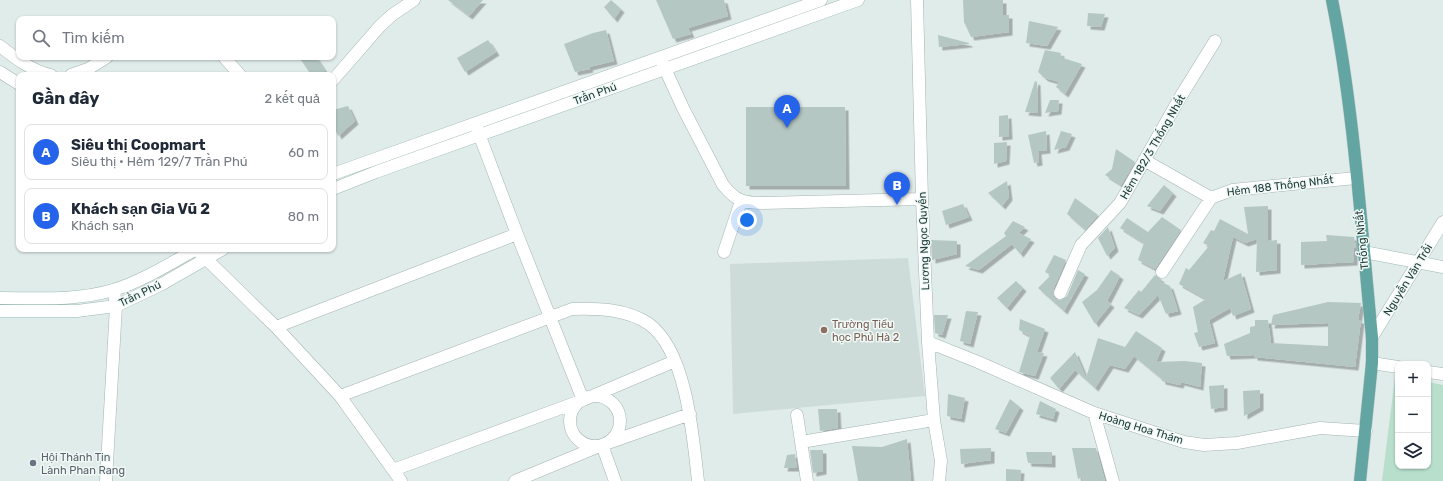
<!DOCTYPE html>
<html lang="vi">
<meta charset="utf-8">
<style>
body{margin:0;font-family:Rubik,sans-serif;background:#f2f2f3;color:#1f2937}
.controls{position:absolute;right:12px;bottom:12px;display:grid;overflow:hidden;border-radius:8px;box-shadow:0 1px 3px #0004}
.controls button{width:36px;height:36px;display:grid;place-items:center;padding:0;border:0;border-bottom:1px solid #e0e1e3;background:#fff;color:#1f2937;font:20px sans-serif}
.you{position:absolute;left:747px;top:220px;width:14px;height:14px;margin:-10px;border:3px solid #fff;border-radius:50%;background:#1a73e8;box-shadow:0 0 0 6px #1a73e833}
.badge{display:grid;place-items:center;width:26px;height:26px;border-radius:50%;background:#2563eb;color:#fff;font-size:13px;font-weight:700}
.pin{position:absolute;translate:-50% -33px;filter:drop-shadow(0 1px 2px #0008)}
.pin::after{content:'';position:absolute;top:21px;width:14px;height:12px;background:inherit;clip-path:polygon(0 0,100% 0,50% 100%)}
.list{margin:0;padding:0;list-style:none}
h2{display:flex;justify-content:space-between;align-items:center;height:52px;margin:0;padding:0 16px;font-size:17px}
h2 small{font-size:13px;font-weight:400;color:#747a83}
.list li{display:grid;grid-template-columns:26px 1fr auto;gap:12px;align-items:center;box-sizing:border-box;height:56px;margin:0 8px 8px;padding:0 8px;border:1px solid #e0e1e3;border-radius:8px}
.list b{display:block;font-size:15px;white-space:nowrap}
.list p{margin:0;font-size:13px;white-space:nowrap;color:#747a83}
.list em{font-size:13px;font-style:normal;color:#747a83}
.icon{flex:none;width:22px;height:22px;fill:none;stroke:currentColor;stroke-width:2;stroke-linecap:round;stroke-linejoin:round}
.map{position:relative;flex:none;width:1443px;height:481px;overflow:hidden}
.search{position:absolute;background:#fff;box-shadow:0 1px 3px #0004;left:16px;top:16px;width:320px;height:44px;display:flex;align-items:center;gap:10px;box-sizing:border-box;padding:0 14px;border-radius:8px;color:#747a83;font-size:15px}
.panel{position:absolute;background:#fff;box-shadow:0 1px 3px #0004;left:16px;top:72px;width:320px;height:180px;border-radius:8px}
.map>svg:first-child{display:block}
</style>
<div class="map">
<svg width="1443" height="481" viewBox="0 0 1443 481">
<defs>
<filter id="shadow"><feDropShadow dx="3.5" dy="3.5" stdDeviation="0" flood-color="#0004"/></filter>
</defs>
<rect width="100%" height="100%" fill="#e0ecea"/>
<path fill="#cedcd9" d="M908 258 925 396 733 414 730 264Z"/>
<path fill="#b7dfcb" d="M1395 377H1398V466H1428V382L1443 385V481H1382Z"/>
<path fill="#b5c7c3" filter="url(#shadow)" d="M448 0H483L469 16Z
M611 0 621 9 614 19 604 7Z
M656 0H724L728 16 688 28 691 34 673 39Z
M963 0H1003V15H1009V32L971 37 964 22Z
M1088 13 1105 14 1101 27 1087 26Z
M1029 21 1058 27 1047 46 1026 43Z
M606 30 614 61 589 67 590 69 575 72 564 44 593 33Z
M938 35 969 43V44L939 47Z
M488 40 496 52 465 72 457 58Z
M1045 50 1061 53 1060 57 1082 64 1065 94 1056 87 1059 82 1045 78 1038 72Z
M299 57H316L325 71 320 75H311Z
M1035 81 1037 82 1038 113 1025 112Z
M1050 100H1059L1058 111 1045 113Z
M348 106 355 121 338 136 333 124V110Z
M746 107H845L846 186H746Z
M1008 115 1009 136 999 137V116Z
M1046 131 1047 150 1038 151 1039 162 1034 163 1028 135Z
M1061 131 1072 134 1066 147 1054 150Z
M1007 142 1006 161 994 164V143Z
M1116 149 1135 162 1121 185 1105 175 1112 169Z
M1007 181 1009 197 1002 206 988 193Z
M1164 185 1173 193 1160 211 1147 206Z
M1075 198 1098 215 1085 230 1067 214Z
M963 204 969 217 946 225 942 211Z
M1268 206V241L1277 240V270L1256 272 1257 239 1245 243 1233 237 1223 281 1241 273 1251 309 1233 316 1230 308 1209 320 1215 343 1199 347 1194 333 1198 332 1193 307 1206 299 1179 284 1186 268 1189 270 1209 246 1203 243 1211 230 1214 231 1220 219 1248 234 1244 207Z
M1162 217 1181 230 1155 269 1138 260 1144 243 1120 228 1127 218 1148 232Z
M1013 221 1025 227 1019 233 1031 239 1020 254 1012 244 979 270 965 266 1006 236 1004 233Z
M1108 227 1115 248 1107 256 1098 238Z
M1326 235 1354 237 1356 248H1354V262L1301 265V242L1327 241Z
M931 240 957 241V254L932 260Z
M1054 255 1066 260 1053 290 1054 297 1057 300H1061L1067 296 1078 270 1085 274 1064 311 1038 288 1051 275 1045 272Z
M1111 270 1120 276 1107 301 1111 304 1095 324 1082 302 1097 290Z
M1155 275 1161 279V282L1170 286 1178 311 1166 314 1158 295 1139 315 1124 308 1139 290 1141 292Z
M1016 281 1023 288 1007 308 997 298Z
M1328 302 1361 303 1358 320H1361L1355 367 1254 357V355L1227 356 1224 344 1250 333V327L1255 326V320H1268L1271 343 1328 346V323L1271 325 1273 315Z
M966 311 978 312 970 344 960 341Z
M934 315H948L942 335 935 333Z
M1020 319 1045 329 1037 352 1044 353 1035 376 1019 372 1030 336 1019 330Z
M1136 331 1162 348 1156 362 1185 361 1202 363 1200 387 1181 382 1180 385 1162 381V379L1134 356 1125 369 1110 365 1095 388 1075 370 1059 389 1050 378 1075 352 1086 378 1098 338 1125 347Z
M1224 385V407L1211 409 1209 386Z
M1260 390V407L1244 416 1243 391Z
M948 394 965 398 961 419 947 416Z
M1010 399 1020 407 1006 433 995 429Z
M1040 401 1056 409 1053 419 1036 414Z
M818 409H837L838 428 820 431Z
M907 439 911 481H858L852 446 882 447Z
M991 448V460L961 464 960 449Z
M1072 448H1096L1105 481H1083L1082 477 1078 479Z
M810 450H823V471L813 473Z
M1026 452H1052V464L1028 463Z
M795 454 797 468H784L787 455Z
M1006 469 1021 470 1020 481H1006Z"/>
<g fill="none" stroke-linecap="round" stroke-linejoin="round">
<g stroke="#a3b4b2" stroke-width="13">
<path id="street" d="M917 0 922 199 928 342 934 420 941 461 939 481
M0 46C15 58 32 71 51 75
M224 57 240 75
M661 60 683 108 723 185C736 201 743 203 763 203L922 199
M0 72 19 84
M71 75 88 69 107 57
M333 80 380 26 392 15 414 0
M476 126 517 234 583 400
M1144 160 1211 198
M196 249 276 327 340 396 401 481
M724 252 741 201
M1162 272 1211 198 1232 190 1356 178
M1060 293 1081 245 1120 203 1181 96 1215 41
M276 327 517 234
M1372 337 1443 222
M928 342 978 362 1094 413 1184 442 1204 445 1237 443 1320 428 1366 431
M1372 363 1398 367
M1428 372 1443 374
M340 396 572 309C598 308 627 309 649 324 687 352 693 437 698 481
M570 421a25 25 0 1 1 50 0a25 25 0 1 1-50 0Z
M1094 413 1113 481
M797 415 807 481
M801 442 934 420
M602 445 615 481
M393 470 583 400 675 361
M106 481 116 306 114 290
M515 481 602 445 690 414"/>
</g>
<g stroke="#9eb9b5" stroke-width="13">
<path id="secondary" d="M333 174 821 0
M333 189 376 172 858 0
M1364 252 1443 267
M0 298C37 298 77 301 113 290 141 282 171 263 196 249
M0 311H77L116 306 162 284 223 249"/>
</g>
<g stroke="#c1c9c8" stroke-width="13">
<path id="primary" d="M1332 0C1354 109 1361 226 1372 337V363L1360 481"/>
</g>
<use href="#street" stroke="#fff" stroke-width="12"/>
<use href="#secondary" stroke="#fff" stroke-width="12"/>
<use href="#primary" stroke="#62a5a2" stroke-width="12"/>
</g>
<circle fill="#8d6e63" stroke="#f1f9f6" stroke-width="1.5" cx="824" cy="330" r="4"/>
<circle fill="#6b7280" stroke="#f1f9f6" stroke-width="1.5" cx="33" cy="463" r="4"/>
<g text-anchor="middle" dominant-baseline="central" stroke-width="3" stroke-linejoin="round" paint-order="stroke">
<g font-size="11" fill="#203e3c" stroke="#f1f9f6">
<text transform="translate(595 94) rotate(-20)">Trần Phú</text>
<text transform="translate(1153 147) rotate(-60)">Hẻm 182/3 Thống Nhất</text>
<text transform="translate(1280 186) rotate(-7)">Hẻm 188 Thống Nhất</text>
<text transform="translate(1362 240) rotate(-96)">Thống Nhất</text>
<text transform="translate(924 241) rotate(-92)">Lương Ngọc Quyến</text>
<text transform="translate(1408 280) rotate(-58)">Nguyễn Văn Trỗi</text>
<text transform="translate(140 294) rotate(-26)">Trần Phú</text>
<text transform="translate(1141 428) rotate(17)">Hoàng Hoa Thám</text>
</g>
<g font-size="11" fill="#785e54" stroke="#f1f9f6" text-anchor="start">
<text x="832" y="324">Trường Tiểu<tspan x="832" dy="13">học Phủ Hà 2</tspan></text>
</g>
<g font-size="11" fill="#5b616d" stroke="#f1f9f6" text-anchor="start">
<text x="41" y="457">Hội Thánh Tin<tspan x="41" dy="13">Lành Phan Rang</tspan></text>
</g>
</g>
</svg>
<div class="controls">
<button>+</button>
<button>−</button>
<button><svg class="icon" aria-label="layers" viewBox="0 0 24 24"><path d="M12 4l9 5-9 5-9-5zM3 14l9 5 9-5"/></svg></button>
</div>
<div class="you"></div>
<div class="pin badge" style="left:787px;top:128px">A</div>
<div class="pin badge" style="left:897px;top:205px">B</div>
<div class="search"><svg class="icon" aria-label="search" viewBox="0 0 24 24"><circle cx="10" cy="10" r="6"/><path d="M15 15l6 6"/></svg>Tìm kiếm</div>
<section class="panel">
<h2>Gần đây<small>2 kết quả</small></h2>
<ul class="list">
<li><span class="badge">A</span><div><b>Siêu thị Coopmart</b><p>Siêu thị · Hẻm 129/7 Trần Phú</p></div><em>60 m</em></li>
<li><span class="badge">B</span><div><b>Khách sạn Gia Vũ 2</b><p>Khách sạn</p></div><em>80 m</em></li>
</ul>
</section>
</div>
